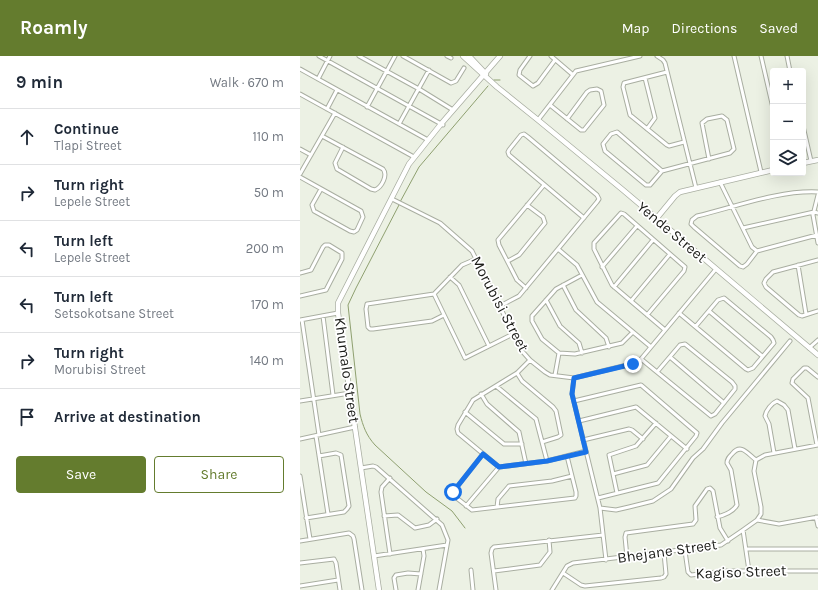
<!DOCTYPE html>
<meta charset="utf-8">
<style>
body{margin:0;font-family:Karla,sans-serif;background:#f6f6f7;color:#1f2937}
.controls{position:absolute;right:12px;top:12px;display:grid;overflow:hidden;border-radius:4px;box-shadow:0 4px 16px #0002}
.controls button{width:36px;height:36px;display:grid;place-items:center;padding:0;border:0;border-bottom:1px solid #e0e1e3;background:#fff;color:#1f2937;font:20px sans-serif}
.stop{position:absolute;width:12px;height:12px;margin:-9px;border:3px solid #1a73e8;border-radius:50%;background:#fff}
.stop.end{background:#1a73e8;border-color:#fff;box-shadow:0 1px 4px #0008}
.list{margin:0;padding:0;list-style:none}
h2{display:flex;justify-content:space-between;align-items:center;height:52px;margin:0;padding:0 16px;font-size:17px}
h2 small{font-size:13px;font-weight:400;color:#747a83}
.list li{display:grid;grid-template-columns:26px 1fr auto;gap:12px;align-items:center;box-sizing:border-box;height:56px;padding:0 16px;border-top:1px solid #e0e1e3}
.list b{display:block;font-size:15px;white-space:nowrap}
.list p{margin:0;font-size:13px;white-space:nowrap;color:#747a83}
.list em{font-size:13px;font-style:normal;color:#747a83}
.actions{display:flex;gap:8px;padding:12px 16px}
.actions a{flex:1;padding:9px 0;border:1px solid #647c2e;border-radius:4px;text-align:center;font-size:14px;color:#647c2e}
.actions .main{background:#647c2e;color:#fff}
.icon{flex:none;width:22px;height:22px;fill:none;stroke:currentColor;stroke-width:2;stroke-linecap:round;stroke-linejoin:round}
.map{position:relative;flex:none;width:518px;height:534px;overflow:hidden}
header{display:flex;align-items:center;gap:24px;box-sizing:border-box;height:56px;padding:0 20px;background:#647c2e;color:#fff}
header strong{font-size:19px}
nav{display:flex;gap:22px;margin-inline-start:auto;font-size:14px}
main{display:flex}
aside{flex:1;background:#fff}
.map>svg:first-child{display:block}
</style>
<header>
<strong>Roamly</strong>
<nav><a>Map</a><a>Directions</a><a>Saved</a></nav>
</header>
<main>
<aside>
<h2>9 min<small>Walk · 670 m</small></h2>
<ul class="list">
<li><svg class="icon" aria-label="ahead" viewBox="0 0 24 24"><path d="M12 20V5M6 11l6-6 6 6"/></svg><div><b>Continue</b><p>Tlapi Street</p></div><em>110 m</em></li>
<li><svg class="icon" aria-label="right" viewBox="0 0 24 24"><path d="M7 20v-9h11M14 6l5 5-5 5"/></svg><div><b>Turn right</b><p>Lepele Street</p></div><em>50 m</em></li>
<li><svg class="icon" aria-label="left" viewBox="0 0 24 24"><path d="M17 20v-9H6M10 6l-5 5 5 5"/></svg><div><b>Turn left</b><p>Lepele Street</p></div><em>200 m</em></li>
<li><svg class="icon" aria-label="left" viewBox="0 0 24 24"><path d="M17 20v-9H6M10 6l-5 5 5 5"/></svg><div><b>Turn left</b><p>Setsokotsane Street</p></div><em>170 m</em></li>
<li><svg class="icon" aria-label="right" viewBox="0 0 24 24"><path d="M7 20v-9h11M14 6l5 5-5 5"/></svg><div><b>Turn right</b><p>Morubisi Street</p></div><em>140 m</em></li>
<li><svg class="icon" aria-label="arrive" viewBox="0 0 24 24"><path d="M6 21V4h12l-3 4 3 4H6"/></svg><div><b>Arrive at destination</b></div></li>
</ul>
<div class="actions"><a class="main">Save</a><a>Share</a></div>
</aside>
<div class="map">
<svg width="518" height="534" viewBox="0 0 518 534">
<rect width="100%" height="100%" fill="#ecf1e4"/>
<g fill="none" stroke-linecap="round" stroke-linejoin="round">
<path stroke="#8fa070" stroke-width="1" d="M194 24H200
M100 146 119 111 188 30
M99 149 56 232 48 249 60 358C63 370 66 379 75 389L126 436 152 455 165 472"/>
<g stroke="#a9aea1" stroke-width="5">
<path id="street" d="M19 0 143 69
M59 0 119 33 153 54
M103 0 151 27 156 25 164 12
M147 0 151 2
M230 0 220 14 219 19 233 30 238 27 255 4
M251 0 272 18
M357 0 363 4 365 7 396 132
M434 0 461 116
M461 0 473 52
M487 0 490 15
M0 13 128 84
M367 16 324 27 323 31 330 59 367 89 369 90 384 86
M345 22 355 62 347 73
M18 23 30 0
M0 38 114 101
M250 49 281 74H284L304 49 301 35 297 33 290 34 287 36 267 63
M67 51 95 0
M27 53 37 34
M238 64 276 15 340 0
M99 68 129 14
M503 70 511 105
M22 80 83 113C88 119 82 131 75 134L71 133 37 113 35 107 43 91
M0 93 11 99
M362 115 317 76 311 78 303 88 305 95 346 129H350L362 115 430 97 434 93 427 64 422 60 407 63 402 67 409 103
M0 118 35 57
M0 121 61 155 63 161 57 174 54 176 50 175 14 155 12 149 21 133
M420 126 452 191 457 195
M518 139 513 159 518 187
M92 143 140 167 172 195 222 295 230 304 245 316 250 319 274 322 335 307 341 303 416 213
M443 172 514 156 518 157
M258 193 277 209 297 246 351 291
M457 195 447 208 443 211 440 210 394 171 391 168 392 164 397 160C435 151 479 134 518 136
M457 195 517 179
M518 204 473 216 466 223 464 227 466 231 499 259 502 260 518 255
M208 205 219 199 245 167 243 161 227 149
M498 209 506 258
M302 211 337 170
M0 217 11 214 23 191 25 189H29L42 197V203L26 234 0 240
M282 219 256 233 232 260V265L242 283 259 297 275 298 322 287 333 276
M150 221 159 229 189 290
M263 229 276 254 306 282 309 291
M314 231 353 184
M226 232 217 224 199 189 198 184 244 129
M134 238 67 248 66 253 68 271 70 273H73L132 265 144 259
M134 238 165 302 213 278
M134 238 162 209 176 203
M246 244 260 270 279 287 282 297
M331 245 370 198
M200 250 219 240 297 146 299 143 297 139 228 81 224 78 221 79 209 94 208 96 209 99 284 162
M409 255 462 300
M379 257 446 313 448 314 453 312 474 287 473 284 471 281 424 242 418 244 396 270
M347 259 384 215 385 211 324 158 321 157 294 187V193L312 229 365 274
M23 260 33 339
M0 264 38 257
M2 264 19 379
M509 292 518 284
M370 301 424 347
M341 303 411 360 415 358 435 333V330L432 326 385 288 380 289 357 316
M230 304 217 317 173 344 158 369 157 373 158 377 199 411 247 405 286 395
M217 317 222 325 253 351 256 355 261 379 258 381 242 386
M255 319 259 297
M274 322 272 338 300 452 306 504
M196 330 236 363 247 405
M181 338 187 348 219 376 226 408
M0 345 50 337
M274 345 341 329 397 377 396 380 358 427 298 442
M165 356 204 388H222
M279 365 336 351 387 393
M16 380 28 458
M0 383 55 371
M283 384 329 373 332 374 343 383
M517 389 508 342 492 327 493 323 504 312H507L518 321
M474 397 469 368 465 360C466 354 472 347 477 345L484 349 488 354 495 393
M183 398 153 436 154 440 172 454 275 442 276 440V436L267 400
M61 412 73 410 76 411 142 469 148 484 139 534
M313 418 347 409 371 380
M0 420 10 483
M90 422 82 431 81 436 90 498
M317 437 309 399 336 390 356 367
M166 450 199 411
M197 451 198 443 209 430 252 425 272 420
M300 452 316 454 329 451 353 445 371 433 393 402 403 393 422 367 490 285
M84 460 98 459 115 472 129 469 137 463
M417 461C425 459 433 456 437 449L431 414 427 407C427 403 429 401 432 398 441 387 447 397 456 404
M516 461 518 470
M6 462 44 456 47 453 49 450 41 399 36 397 19 400
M457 464 479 468 518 461
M443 474 449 515
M0 485 49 477 53 480 54 483 62 534
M447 493H518
M385 495 388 516 391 519 426 515H518
M74 500 147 489
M327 501 325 481 326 477 393 468 396 464 395 450 407 433 410 432 413 435 420 472 428 485
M0 507 34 503 36 507 40 534
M171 514 173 534
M194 515 240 509 250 496 249 484
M263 517 281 529 285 530 361 522 364 521 366 518 364 497
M0 530 38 524
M96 534 94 522 96 519 108 517 121 518
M118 534 124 500 123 493
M196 534 191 497 192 493 194 491 303 479
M252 534 267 510 273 507 421 489 443 474 457 464 461 458V451L454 415 456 404 465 399 518 389"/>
</g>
<g stroke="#a9aea1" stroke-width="6">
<path id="secondary" d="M163 0 197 31 238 64 323 134 518 299
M169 0 186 18
M503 107 518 104
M356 163 375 140 380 136 473 114
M79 534 38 257V247L109 108 141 68 200 0"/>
</g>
<use href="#street" stroke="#fff" stroke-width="3"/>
<use href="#secondary" stroke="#fff" stroke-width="4.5"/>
</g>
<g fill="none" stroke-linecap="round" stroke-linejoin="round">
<path stroke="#1a73e8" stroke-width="5" d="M153 436 183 398 199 411 247 405 286 396 272 338 274 322 333 308"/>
</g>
<g text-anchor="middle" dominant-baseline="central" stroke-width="3.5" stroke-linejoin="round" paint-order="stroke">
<g font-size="15" fill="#1c1d19" stroke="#fff">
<text transform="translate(372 176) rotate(40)">Yende Street</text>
<text transform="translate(200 248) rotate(62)">Morubisi Street</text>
<text transform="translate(47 314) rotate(82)">Khumalo Street</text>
<text transform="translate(367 495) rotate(-8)">Bhejane Street</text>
<text transform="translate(441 516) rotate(-2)">Kagiso Street</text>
</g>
</g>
</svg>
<div class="controls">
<button>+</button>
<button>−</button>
<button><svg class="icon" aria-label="layers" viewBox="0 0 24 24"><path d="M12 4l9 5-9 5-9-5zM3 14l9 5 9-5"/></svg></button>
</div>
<div class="stop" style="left:153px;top:436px"></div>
<div class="stop end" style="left:333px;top:308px"></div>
</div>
</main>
